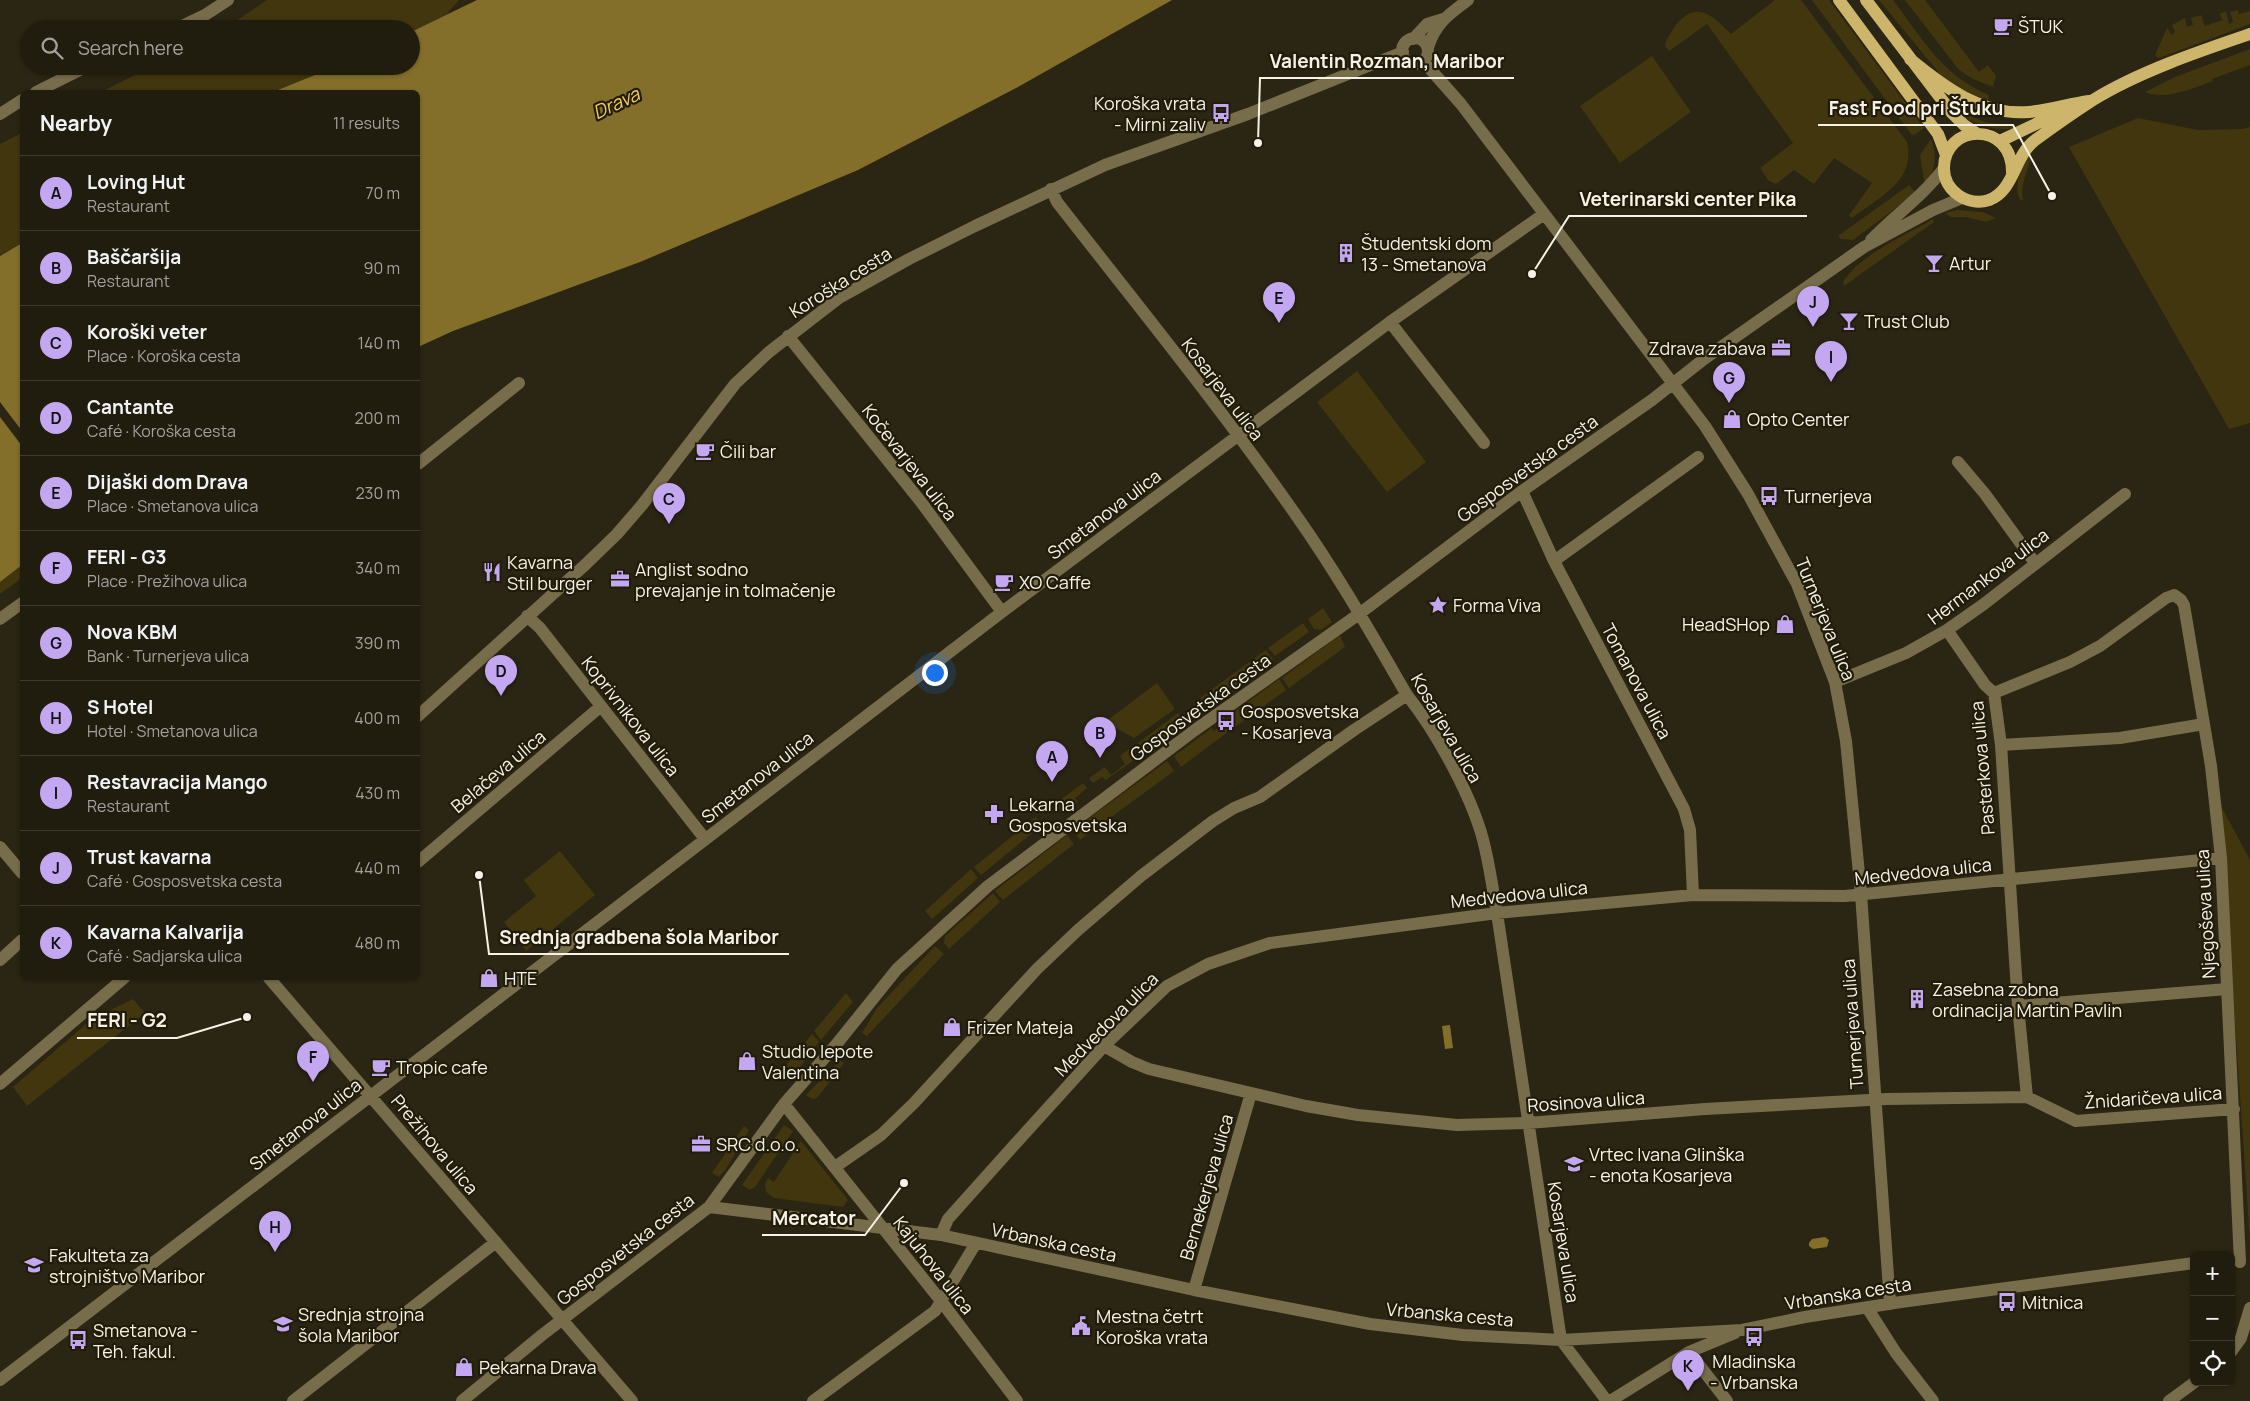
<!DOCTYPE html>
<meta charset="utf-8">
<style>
body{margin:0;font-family:Manrope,sans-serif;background:#282517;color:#f1f3f6}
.controls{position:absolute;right:15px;bottom:15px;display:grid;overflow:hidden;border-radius:8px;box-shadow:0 1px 4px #0004}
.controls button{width:45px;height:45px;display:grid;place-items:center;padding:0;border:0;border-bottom:1px solid #3d3a2e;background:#201c0e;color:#f1f3f6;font:25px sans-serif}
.you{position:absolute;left:934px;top:672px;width:18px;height:18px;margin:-12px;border:4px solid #fff;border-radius:50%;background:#1a73e8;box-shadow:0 0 0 8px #1a73e833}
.badge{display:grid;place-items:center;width:32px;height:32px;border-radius:50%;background:#c4a7f1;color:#111;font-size:16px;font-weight:700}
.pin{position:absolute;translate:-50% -41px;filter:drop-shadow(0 1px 2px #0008)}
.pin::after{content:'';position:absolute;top:26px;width:18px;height:15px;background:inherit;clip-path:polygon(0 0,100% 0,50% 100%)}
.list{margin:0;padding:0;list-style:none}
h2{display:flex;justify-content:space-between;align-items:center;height:65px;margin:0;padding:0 20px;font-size:21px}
h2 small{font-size:16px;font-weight:400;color:#a2a19e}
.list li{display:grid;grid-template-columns:32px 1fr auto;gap:15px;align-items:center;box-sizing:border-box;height:75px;padding:0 20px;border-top:1px solid #3d3a2e}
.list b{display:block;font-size:19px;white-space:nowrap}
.list p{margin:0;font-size:16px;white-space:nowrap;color:#a2a19e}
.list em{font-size:16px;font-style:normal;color:#a2a19e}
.icon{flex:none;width:28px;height:28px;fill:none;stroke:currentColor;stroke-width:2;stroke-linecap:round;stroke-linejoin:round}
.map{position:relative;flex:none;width:2250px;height:1401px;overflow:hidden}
.search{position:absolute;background:#201c0e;box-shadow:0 1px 4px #0004;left:20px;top:20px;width:400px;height:55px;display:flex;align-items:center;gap:12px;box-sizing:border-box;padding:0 18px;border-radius:28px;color:#a2a19e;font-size:19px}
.panel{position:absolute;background:#201c0e;box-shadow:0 1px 4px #0004;left:20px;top:90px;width:400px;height:890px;border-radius:8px}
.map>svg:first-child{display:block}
</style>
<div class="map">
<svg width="2250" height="1401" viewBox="0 0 2250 1401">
<rect width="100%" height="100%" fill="#2b2513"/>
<path fill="#42360e" d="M267 0H459L446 15 411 32V29H224Z
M1775 0H1801L1907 142C1916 182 1879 197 1852 218L1849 215 1872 183 1834 158 1814 184 1794 170 1776 184 1768 180 1760 168 1793 143 1707 24 1669 51 1665 46C1666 38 1671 33 1675 26 1696 0 1711 14 1731 34Z
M1812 0H1829L1924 128 1914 135 1911 134Z
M1879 0H1893C1922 38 1942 75 1987 94L1989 96 1987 102 1973 97 1944 79Z
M1905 0H1925L1979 72 1988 65 1996 76 1993 87 1973 79 1959 70Z
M2238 10 2239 14 2250 11V24L2162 57 2158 58 2155 55 2167 28 2172 35 2175 32 2172 25 2185 18 2187 27 2193 25 2191 18 2201 15 2205 26 2222 20 2220 14 2226 11 2229 24 2233 22 2230 12Z
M2250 49V65L2212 79 2213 81C2193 88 2166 101 2145 92L2175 77Z
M1652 56 1691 112 1620 163 1580 106Z
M153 66H337L273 92H101Z
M1967 115 1986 122 2016 127C2001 134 1976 124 1962 116Z
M2138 118 2198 130 2243 129 2250 127V423L2229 429 2069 147Z
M22 133V243L0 255V144Z
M1931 139C1938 157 1935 170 1925 186L1920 155Z
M2030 152C2033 165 2019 180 2023 199L2021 201C2012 188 2022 164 2030 152Z
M1909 185 1916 193 1853 240 1841 239 1838 236Z
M1958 210 1983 212 1996 218 1986 222 1966 217H1951L1945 213Z
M1933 219 1934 222 1844 286 1843 282C1861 254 1904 236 1933 219Z
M1357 371 1426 462 1387 492 1317 402Z
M22 565V578L0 594V582Z
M1323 608 1332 622 1321 630 1314 629 1308 619Z
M1303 623 1309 632 1275 656 1268 648Z
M1340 635 1345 647 1289 688 1282 678Z
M1266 650 1273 659 1206 707 1200 698Z
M1279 679 1286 690 1235 727 1228 717Z
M1157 683 1175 709 1134 738 1105 722Z
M1178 713 1185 723 1146 750 1138 743Z
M1226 722 1232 729 1181 767 1174 756 1212 728 1214 731Z
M1129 749 1135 759 1106 780 1102 777 1093 783 1089 778 1105 767 1111 775 1125 764 1120 756Z
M1167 761 1174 771 1080 840 1073 830Z
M1083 783 1087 788 1075 798 1077 801 1075 810 1069 802 1060 810 1055 804Z
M2220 804 2250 860V1241Z
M1036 817 1042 825 981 875 974 867Z
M1067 835 1074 844 1003 900 995 891Z
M560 851 595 895 526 951 504 922 536 896 524 880Z
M971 869 978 878 932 919 925 911Z
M993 893 1000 902 949 949 944 943 945 936Z
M935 946 944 954 867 1036 862 1033 877 1008Z
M846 993 853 1002 821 1040 814 1031Z
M133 999 145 1013 27 1106 13 1087 92 1019Z
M812 1034 819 1042 794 1075 786 1065Z
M840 1060 844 1063 817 1098 812 1099 806 1095Z
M784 1125 793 1131 755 1187 750 1190 742 1185Z
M744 1126 749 1130 726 1169 719 1177 712 1173Z
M801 1141 848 1200 843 1207 774 1198 766 1192 765 1184 768 1178 774 1182Z"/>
<path fill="#846f2a" d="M477 0H1172L1018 87 858 170 640 262 453 331 418 347V92H273L337 66H411V32Z
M22 243V565L0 582V256Z
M1450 1025 1453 1048 1445 1049 1442 1026Z
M1825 1237 1829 1240 1827 1247 1813 1249 1809 1246V1243L1812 1239Z"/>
<path fill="#2b2513" d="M0 402 22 431V446L0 417Z"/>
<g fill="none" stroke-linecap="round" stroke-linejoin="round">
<path stroke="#786d4b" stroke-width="12" d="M176 29 205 15 228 0
M1402 51a13 13 0 1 1 26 0a13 13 0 1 1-26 0Z
M1413 39 1427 24 1443 19
M1428 47C1436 23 1448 15 1468 0
M1423 61 1461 104 1705 426 1748 494 1797 584 1835 682 1846 741 1861 894 1890 1304
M36 92 88 66
M0 114 22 100
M1051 189 1057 202C1138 306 1222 409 1298 518 1338 575 1372 635 1407 695 1437 733 1475 801 1485 848 1490 869 1493 891 1497 913L1561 1340 1607 1401
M1871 240C1895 215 1923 196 1944 168
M1390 322 1484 443
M788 336 921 502 1002 612
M1958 462 1985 494 2035 563
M418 464 519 383
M1522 491 1554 561 1684 809 1690 830 1693 895
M1554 561 1698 457
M527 616 540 628 705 839
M0 619 22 603
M1947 630 1985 685 1994 693 2001 745 2018 1006 2027 1097
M1835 682 1906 653 1947 630 1984 604 2125 494
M1994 693 2070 662 2100 646 2166 598 2174 595 2181 600 2184 605 2211 766 2221 858 2240 1262
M418 716 586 564 617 534 642 505 735 384 769 352 839 298 909 259 975 226 1105 165 1248 114 1403 52
M2001 745 2120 738 2204 724
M0 847 22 873
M418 862 600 707
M0 960 22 940
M269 978 632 1401
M2018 1006 2227 989
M1104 1046 1132 1062 1149 1069 1306 1106 1358 1115 1457 1125 1528 1123 1705 1109 1887 1099 2027 1097 2076 1121 2234 1109
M0 1084 124 978
M784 1104 941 1301 1017 1401
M835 1167 881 1135 914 1103 1037 969 1078 930 1141 876 1213 821 1234 808 1260 797 1354 730 1407 695
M709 1207 941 1235 1194 1290 1370 1324 1463 1335 1561 1340 1742 1330 1805 1317 1901 1302 2194 1263
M941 1235 948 1219 1017 1142 1104 1046 1167 986 1208 964 1270 943 1497 913 1693 895 1845 896 2221 858
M1194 1290 1251 1093
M1868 1309 1896 1353 1933 1401
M1689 1352 1727 1401
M2231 1352 2241 1338 2250 1308
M0 1380 1002 612 1390 322 1544 214
M293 1401 496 1242
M462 1401 542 1335 709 1207 784 1104 835 1046 897 969 988 886 1195 730 1359 614 1522 491 1652 400 1704 359 1864 247 1933 210 1962 198
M813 1401 935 1311 976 1243
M1610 1401 1689 1352 1735 1333
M2169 1401 2195 1382"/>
<path stroke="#cdb56c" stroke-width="12" d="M1839 0 1938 134 1946 155
M1866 0 1952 113 1964 125 1976 133
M1910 59C1944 87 1982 116 2029 112 2049 110 2069 104 2089 101
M2000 141 2065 110
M2012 173C2013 120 1943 123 1944 169 1944 191 1968 207 1989 200 2014 191 2014 157 2034 141 2053 127 2073 113 2093 100 2138 72 2200 51 2250 34"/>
</g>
<defs>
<g id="cafe-bare" transform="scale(1.5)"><path d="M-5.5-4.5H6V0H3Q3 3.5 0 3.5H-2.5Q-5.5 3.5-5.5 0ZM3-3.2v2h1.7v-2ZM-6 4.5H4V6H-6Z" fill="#c4a7f1" stroke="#211c0a" stroke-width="2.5" paint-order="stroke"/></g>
<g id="bus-bare" transform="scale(1.5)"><path d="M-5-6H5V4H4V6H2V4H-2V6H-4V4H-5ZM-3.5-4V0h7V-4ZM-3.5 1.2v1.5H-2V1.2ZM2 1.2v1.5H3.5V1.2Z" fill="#c4a7f1" stroke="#211c0a" stroke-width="2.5" paint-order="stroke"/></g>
<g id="building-bare" transform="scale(1.5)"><path d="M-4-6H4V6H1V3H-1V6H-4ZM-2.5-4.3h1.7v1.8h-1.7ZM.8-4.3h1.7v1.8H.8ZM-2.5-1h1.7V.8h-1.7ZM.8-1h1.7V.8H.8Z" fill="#c4a7f1" stroke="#211c0a" stroke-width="2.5" paint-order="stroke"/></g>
<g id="bar-bare" transform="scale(1.5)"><path d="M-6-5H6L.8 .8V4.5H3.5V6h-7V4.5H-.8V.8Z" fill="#c4a7f1" stroke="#211c0a" stroke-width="2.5" paint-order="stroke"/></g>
<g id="office-bare" transform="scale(1.5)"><path d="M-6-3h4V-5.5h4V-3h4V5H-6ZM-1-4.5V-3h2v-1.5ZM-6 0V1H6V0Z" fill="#c4a7f1" stroke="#211c0a" stroke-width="2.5" paint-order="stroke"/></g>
<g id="shop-bare" transform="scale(1.5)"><path d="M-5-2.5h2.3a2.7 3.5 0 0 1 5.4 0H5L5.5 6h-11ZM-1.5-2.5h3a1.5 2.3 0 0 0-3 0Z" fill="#c4a7f1" stroke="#211c0a" stroke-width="2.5" paint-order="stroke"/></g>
<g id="restaurant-bare" transform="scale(1.5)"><path d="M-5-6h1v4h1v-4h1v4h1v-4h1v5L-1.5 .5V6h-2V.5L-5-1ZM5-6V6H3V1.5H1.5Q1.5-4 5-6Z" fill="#c4a7f1" stroke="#211c0a" stroke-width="2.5" paint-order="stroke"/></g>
<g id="sight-bare" transform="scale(1.5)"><path d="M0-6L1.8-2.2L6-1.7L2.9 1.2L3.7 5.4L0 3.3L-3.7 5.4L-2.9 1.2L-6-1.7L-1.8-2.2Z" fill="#c4a7f1" stroke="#211c0a" stroke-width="2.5" paint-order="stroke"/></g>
<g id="pharmacy-bare" transform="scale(1.5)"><path d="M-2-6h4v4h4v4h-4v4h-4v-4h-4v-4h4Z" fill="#c4a7f1" stroke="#211c0a" stroke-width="2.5" paint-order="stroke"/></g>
<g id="school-bare" transform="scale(1.5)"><path d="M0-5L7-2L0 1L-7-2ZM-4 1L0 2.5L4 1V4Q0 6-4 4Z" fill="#c4a7f1" stroke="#211c0a" stroke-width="2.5" paint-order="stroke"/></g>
<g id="university-bare" transform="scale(1.5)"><path d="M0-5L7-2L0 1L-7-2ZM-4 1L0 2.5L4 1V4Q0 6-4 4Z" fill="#c4a7f1" stroke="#211c0a" stroke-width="2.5" paint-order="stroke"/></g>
<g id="civic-bare" transform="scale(1.5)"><path d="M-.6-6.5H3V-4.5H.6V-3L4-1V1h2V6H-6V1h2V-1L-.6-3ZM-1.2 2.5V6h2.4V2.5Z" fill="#c4a7f1" stroke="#211c0a" stroke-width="2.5" paint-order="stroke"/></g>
</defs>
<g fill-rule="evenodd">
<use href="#cafe-bare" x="2003" y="26"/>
<use href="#bus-bare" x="1221" y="113"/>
<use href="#building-bare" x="1346" y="253"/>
<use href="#bar-bare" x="1934" y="263"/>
<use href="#bar-bare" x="1849" y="321"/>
<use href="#office-bare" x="1781" y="348"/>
<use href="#shop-bare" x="1732" y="419"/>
<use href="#cafe-bare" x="705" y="451"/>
<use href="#bus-bare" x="1769" y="496"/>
<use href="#restaurant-bare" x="492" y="572"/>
<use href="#office-bare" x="620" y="579"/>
<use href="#cafe-bare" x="1004" y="582"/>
<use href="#sight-bare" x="1438" y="605"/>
<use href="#shop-bare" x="1785" y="624"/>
<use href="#bus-bare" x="1226" y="721"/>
<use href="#pharmacy-bare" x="994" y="814"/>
<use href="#shop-bare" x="489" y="978"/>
<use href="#building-bare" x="1917" y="999"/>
<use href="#shop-bare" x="952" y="1027"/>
<use href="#shop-bare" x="747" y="1061"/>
<use href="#cafe-bare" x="381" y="1067"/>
<use href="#office-bare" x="701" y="1144"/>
<use href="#school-bare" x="1574" y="1164"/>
<use href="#university-bare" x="34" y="1265"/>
<use href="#bus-bare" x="2007" y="1302"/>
<use href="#school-bare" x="283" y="1324"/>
<use href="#civic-bare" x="1081" y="1326"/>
<use href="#bus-bare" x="1754" y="1337"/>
<use href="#bus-bare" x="78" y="1340"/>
<use href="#shop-bare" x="464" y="1367"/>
</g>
<g text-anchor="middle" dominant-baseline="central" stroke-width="4.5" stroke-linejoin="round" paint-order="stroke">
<g font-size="18" fill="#f6f2e7" stroke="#211c0a" text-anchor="start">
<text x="2018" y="26">ŠTUK</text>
<text x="1206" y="103" text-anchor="end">Koroška vrata<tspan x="1206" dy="21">- Mirni zaliv</tspan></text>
<text x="1361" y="243">Študentski dom<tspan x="1361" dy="21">13 - Smetanova</tspan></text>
<text x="1949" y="263">Artur</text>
<text x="1864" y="321">Trust Club</text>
<text x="1766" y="348" text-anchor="end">Zdrava zabava</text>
<text x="1747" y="419">Opto Center</text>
<text x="720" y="451">Čili bar</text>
<text x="1784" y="496">Turnerjeva</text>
<text x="507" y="562">Kavarna<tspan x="507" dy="21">Stil burger</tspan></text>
<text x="635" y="569">Anglist sodno<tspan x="635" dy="21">prevajanje in tolmačenje</tspan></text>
<text x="1019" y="582">XO Caffe</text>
<text x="1453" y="605">Forma Viva</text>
<text x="1770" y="624" text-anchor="end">HeadSHop</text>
<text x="1241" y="711">Gosposvetska<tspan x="1241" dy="21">- Kosarjeva</tspan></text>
<text x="1009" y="804">Lekarna<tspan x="1009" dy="21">Gosposvetska</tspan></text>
<text x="504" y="978">HTE</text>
<text x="1932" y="989">Zasebna zobna<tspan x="1932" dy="21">ordinacija Martin Pavlin</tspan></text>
<text x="967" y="1027">Frizer Mateja</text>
<text x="762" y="1051">Studio lepote<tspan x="762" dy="21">Valentina</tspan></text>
<text x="396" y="1067">Tropic cafe</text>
<text x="716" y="1144">SRC d.o.o.</text>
<text x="1589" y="1154">Vrtec Ivana Glinška<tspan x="1589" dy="21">- enota Kosarjeva</tspan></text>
<text x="49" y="1255">Fakulteta za<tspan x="49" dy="21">strojništvo Maribor</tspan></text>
<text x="2022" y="1302">Mitnica</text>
<text x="298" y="1314">Srednja strojna<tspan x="298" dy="21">šola Maribor</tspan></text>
<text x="1096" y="1316">Mestna četrt<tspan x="1096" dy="21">Koroška vrata</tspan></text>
<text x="93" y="1330">Smetanova -<tspan x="93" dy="21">Teh. fakul.</tspan></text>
<text x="1754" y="1361" text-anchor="middle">Mladinska<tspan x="1754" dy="21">- Vrbanska</tspan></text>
<text x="479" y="1367">Pekarna Drava</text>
</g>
<g font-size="18" fill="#f6f2e7" stroke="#211c0a">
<text transform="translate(840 282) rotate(-32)">Koroška cesta</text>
<text transform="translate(1223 389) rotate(53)">Kosarjeva ulica</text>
<text transform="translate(910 462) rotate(52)">Kočevarjeva ulica</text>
<text transform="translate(1527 468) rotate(-36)">Gosposvetska cesta</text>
<text transform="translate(1104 514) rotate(-37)">Smetanova ulica</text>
<text transform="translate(1988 576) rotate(-37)">Hermankova ulica</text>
<text transform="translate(1826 619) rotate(68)">Turnerjeva ulica</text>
<text transform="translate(1637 681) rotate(62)">Tomanova ulica</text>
<text transform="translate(1200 707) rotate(-36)">Gosposvetska cesta</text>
<text transform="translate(631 716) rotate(52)">Koprivnikova ulica</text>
<text transform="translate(1447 728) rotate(60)">Kosarjeva ulica</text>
<text transform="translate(1982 768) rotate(-95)">Pasterkova ulica</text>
<text transform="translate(498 771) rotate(-40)">Belačeva ulica</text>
<text transform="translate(757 777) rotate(-38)">Smetanova ulica</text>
<text transform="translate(1923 871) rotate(-6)">Medvedova ulica</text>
<text transform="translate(1519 894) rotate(-6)">Medvedova ulica</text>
<text transform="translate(2205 914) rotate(-93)">Njegoševa ulica</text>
<text transform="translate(1106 1024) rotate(-45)">Medvedova ulica</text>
<text transform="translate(1852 1024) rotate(-94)">Turnerjeva ulica</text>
<text transform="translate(2153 1097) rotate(-4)">Žnidaričeva ulica</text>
<text transform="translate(1586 1101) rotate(-4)">Rosinova ulica</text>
<text transform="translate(305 1124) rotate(-38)">Smetanova ulica</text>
<text transform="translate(435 1144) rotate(50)">Prežihova ulica</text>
<text transform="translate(1206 1187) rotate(-74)">Bernekerjeva ulica</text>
<text transform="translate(1054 1242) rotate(12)">Vrbanska cesta</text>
<text transform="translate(1564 1242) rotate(81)">Kosarjeva ulica</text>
<text transform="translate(625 1249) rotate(-38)">Gosposvetska cesta</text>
<text transform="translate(934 1265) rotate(52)">Kajuhova ulica</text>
<text transform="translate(1848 1293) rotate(-9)">Vrbanska cesta</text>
<text transform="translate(1450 1314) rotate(5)">Vrbanska cesta</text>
</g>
<g font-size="19" font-style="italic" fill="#f3cd52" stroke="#211c0a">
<text transform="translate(616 103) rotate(-25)">Drava</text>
</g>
</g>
<path fill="none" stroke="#f6f2e7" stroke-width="2" d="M1258 143L1260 78H1514M2052 196L2013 125H1818M1532 274L1569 216H1807M479 875L489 954H789M247 1017L177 1038H77M904 1183L865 1235H762"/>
<g fill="#f6f2e7" stroke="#211c0a" stroke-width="2">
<circle cx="1258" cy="143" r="5"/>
<circle cx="2052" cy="196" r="5"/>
<circle cx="1532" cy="274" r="5"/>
<circle cx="479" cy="875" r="5"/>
<circle cx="247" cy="1017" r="5"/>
<circle cx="904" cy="1183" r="5"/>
</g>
<g font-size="19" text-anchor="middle" font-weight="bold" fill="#f6f2e7" stroke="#211c0a" stroke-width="4.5" stroke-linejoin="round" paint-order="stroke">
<text x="1387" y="68">Valentin Rozman, Maribor</text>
<text x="1916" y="115">Fast Food pri Štuku</text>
<text x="1688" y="206">Veterinarski center Pika</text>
<text x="639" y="944">Srednja gradbena šola Maribor</text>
<text x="127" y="1027">FERI - G2</text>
<text x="814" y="1225">Mercator</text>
</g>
</svg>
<div class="controls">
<button>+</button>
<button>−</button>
<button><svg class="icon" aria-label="locate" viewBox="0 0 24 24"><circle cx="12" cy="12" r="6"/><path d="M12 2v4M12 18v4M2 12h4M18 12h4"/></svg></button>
</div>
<div class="you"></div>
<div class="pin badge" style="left:1052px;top:782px">A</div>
<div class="pin badge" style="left:1100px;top:758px">B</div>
<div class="pin badge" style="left:669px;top:524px">C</div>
<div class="pin badge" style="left:501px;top:696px">D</div>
<div class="pin badge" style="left:1279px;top:323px">E</div>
<div class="pin badge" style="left:313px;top:1082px">F</div>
<div class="pin badge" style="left:1729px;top:403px">G</div>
<div class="pin badge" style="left:275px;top:1252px">H</div>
<div class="pin badge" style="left:1831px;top:382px">I</div>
<div class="pin badge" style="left:1813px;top:327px">J</div>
<div class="pin badge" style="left:1688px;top:1391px">K</div>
<div class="search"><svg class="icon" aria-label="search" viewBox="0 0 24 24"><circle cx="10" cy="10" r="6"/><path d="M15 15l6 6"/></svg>Search here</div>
<section class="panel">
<h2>Nearby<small>11 results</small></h2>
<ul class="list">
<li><span class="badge">A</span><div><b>Loving Hut</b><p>Restaurant</p></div><em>70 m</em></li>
<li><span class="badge">B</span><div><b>Baščaršija</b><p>Restaurant</p></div><em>90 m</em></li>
<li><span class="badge">C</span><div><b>Koroški veter</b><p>Place · Koroška cesta</p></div><em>140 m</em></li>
<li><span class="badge">D</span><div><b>Cantante</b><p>Café · Koroška cesta</p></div><em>200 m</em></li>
<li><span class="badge">E</span><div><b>Dijaški dom Drava</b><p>Place · Smetanova ulica</p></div><em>230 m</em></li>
<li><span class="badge">F</span><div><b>FERI - G3</b><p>Place · Prežihova ulica</p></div><em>340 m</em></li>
<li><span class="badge">G</span><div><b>Nova KBM</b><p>Bank · Turnerjeva ulica</p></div><em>390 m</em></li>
<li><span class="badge">H</span><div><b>S Hotel</b><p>Hotel · Smetanova ulica</p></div><em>400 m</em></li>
<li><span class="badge">I</span><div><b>Restavracija Mango</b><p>Restaurant</p></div><em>430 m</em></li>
<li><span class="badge">J</span><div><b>Trust kavarna</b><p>Café · Gosposvetska cesta</p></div><em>440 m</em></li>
<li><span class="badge">K</span><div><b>Kavarna Kalvarija</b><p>Café · Sadjarska ulica</p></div><em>480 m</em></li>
</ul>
</section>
</div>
